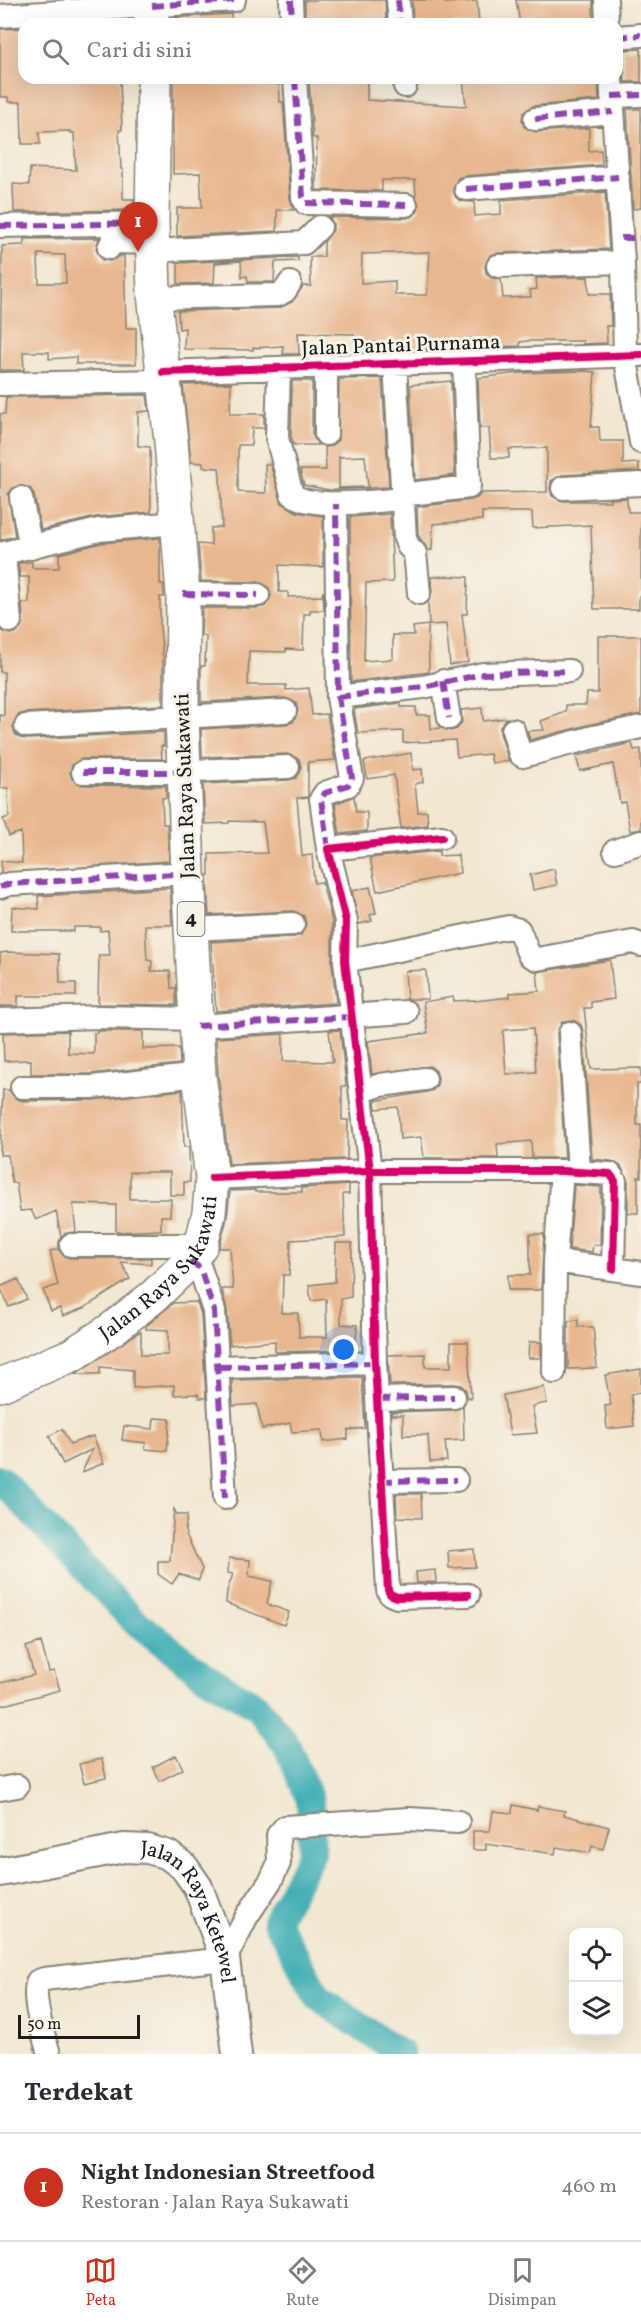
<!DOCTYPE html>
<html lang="id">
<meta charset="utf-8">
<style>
body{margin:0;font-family:Vollkorn,serif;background:#f7f7f7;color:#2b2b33}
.controls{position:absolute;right:18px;bottom:18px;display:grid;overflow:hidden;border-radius:12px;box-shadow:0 6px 24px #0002}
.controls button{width:54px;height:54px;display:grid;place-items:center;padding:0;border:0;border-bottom:2px solid #e1e1e2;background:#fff;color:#2b2b33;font:30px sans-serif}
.scale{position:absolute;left:18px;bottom:15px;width:122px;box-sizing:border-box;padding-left:6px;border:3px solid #1c1c1c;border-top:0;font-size:16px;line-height:21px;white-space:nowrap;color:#1c1c1c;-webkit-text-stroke:4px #f7f3e8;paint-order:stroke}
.you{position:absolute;left:344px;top:1350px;width:21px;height:21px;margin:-15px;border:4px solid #fff;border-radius:50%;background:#1a73e8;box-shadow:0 0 0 9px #1a73e833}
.badge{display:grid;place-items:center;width:39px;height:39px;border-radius:50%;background:#c8321e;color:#fff;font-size:20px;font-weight:700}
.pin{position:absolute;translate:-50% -50px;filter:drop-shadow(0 2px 3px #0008)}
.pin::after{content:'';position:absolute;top:32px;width:21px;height:18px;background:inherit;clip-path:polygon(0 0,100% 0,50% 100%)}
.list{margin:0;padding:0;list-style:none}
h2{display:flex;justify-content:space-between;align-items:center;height:78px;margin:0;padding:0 24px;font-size:26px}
h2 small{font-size:20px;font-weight:400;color:#7c7c81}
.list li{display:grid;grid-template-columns:39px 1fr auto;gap:18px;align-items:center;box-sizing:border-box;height:108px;padding:0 24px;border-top:2px solid #e1e1e2}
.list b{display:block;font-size:22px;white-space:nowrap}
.list p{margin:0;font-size:20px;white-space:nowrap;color:#7c7c81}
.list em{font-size:20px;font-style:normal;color:#7c7c81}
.icon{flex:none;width:33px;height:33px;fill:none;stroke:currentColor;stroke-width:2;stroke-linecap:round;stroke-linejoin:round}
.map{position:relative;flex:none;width:641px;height:2054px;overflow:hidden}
.search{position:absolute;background:#fff;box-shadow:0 6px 24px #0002;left:18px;right:18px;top:18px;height:66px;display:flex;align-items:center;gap:15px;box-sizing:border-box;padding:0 21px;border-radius:18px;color:#7c7c81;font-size:22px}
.sheet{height:186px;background:#fff}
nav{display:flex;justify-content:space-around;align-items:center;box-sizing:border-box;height:84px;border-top:2px solid #e1e1e2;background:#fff;font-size:16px;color:#7c7c81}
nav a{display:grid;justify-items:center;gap:3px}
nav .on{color:#c8321e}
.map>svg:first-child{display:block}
</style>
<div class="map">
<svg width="641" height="2054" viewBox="0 0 641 2054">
<rect width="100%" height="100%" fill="#f7f3e8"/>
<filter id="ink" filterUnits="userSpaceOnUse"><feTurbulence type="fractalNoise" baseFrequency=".0167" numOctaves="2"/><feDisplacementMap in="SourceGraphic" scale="12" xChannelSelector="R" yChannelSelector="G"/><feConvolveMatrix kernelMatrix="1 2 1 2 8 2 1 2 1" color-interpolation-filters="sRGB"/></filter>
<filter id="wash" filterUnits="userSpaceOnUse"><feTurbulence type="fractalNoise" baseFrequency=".008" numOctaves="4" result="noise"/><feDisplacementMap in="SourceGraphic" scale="24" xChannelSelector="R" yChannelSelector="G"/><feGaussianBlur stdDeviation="1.35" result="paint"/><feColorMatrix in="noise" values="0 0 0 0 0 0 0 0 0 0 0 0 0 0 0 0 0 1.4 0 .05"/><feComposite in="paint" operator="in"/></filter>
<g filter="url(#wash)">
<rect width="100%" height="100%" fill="#f2e7d0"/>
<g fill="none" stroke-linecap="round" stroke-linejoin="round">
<path stroke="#39abb2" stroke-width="28" d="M0 1479 132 1619 205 1676 256 1706 286 1744 310 1800 312 1853 276 1921 319 1998 401 2054"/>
</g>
<g id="blocks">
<path fill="#e9b78f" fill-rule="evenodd" d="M305 0H385L386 24H368V21L329 22 330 24H317V21H305Z
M412 0H444L445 3 477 1 479 24H413Z
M516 0H593V18L573 20 574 24H520Z
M231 14 232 24H171V18Z
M24 28V78H120L122 130H119L121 169H123V199H134L133 210 14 212 13 184 29 185 30 168 76 170 74 133H70V131L39 132 40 144H22L21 102H8V97H0V29Z
M641 49V82H625L623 50Z
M173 78H279L280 102H283L290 198 294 210H277V231L177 236V208H202L200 173 173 174Z
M309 78H367V100L466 106 463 78H598L599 100 533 106 523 113 522 120 524 127 536 132 589 128V151L601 150 602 165 465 176 458 178 453 189 455 196 460 201 474 202 475 216 501 214V200L605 192 609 249 498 253 490 255 485 266 486 273 491 278 501 279 503 298 531 297 530 290 537 289 536 278 588 277 589 294H610L611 326H606L607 343 583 344V341H527L520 342V346L378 351V342H354V334L298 333 299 354H283V346L253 348V350L184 349 185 328 179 329 178 311 279 308 292 302 303 286H311L310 257H324V242L333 230V223L329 217 406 218 413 216 418 211 419 205 416 197 415 180H382V191L316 190 317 138H313ZM430 252 427 295H395V281L361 283 362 254Z
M627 109H641V208L633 209Z
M99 238 96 249 102 260 110 261 120 256H124L126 328H136V364H76V357L49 359V352H23L24 370H0L2 246 24 245V239ZM38 254 65 255 66 283H39Z
M298 257V261L275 262 274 282H248L247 276 242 277 241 261 215 263 214 283 178 284V263Z
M584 371 595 372 591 427H599L600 441H623V464L639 463V471L562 475 551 481 550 489 552 496 563 501H610V499L627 498 628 512H641V596H639V609H594L591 525 533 528 532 512H482V520L433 524 432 550H428L418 535 417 507 471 500 477 498 481 493 547 492V448L509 449V458H491L489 428H480L478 378 519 373Z
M382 378 389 487 329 490 304 485 300 470H326L325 447 332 446 338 440 339 379ZM365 456 368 487 339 488V457Z
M292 381H312V434L318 445H293L291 436Z
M451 381 455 475 415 480 410 385Z
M231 383 230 414H264V428H252L251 445H238V492L266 493 265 464H270L282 503 297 512 323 516V567L279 565V592H288V597L322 596 323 591 324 610H310V614H304L303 650 286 649V652L249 651 248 685H286V690L309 688 312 715 327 714 335 760 308 762V797L297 798 302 856 312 855 314 883 322 882 332 922V962L336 1003 216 1011 211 942 294 937 301 935 306 924 304 916 293 911 209 915 207 875H209V854L267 853 263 822 229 821V823L205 824 203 784 289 780 296 778 301 767 299 759 287 754 202 757 201 729 286 724 293 722 298 711 296 703 285 698 201 702V666H205L206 636H201L202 608H258L265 606 271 596 269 588 259 582 201 581 198 544 211 545V528L222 527 220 477 219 468 203 467V463L191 462 183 385Z
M147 395 149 411 138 412V446L150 447 151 512 96 517 41 530 34 495 31 489 19 485 13 488 8 494 15 536 0 540V414H5L6 397Z
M390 514 393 582 366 583 364 661 393 659V635H414L413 627 428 625 429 672 351 682 350 517Z
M160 538V584H163L164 594V597H160V627L163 660V705L25 713 18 715 13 726 15 734 20 738 27 739 164 732V746H161L162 759H82L72 765 70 773 72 779 82 785 166 786V798H162L163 824H167L169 861 1 873V861L22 863 21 832 9 836 3 819 9 817 8 788H0V715L4 716V672H0V630L11 634 18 632 23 620 22 603H29V577H20L18 563 32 562V568H59V554L101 543Z
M446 576 468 577 467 614H462L468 662 450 665 446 624 429 625 428 603 432 592 431 577Z
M598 636H641V714L591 724 530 740 527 731 544 730 541 721 566 712V705H586L587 693H598Z
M401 703V707H416V715H430L431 729 441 728 451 731 457 729 462 722 461 710 482 708 483 721 507 718 500 726V733L509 761 492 763 490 754 457 757 455 740 403 743V731L358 733 354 709Z
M632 743 634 750 641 749V829L630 831 625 802 620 803 613 764 580 771 576 756Z
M411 753 413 770 422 769 423 782 415 784 418 812 427 811 428 825 401 828 394 775 367 779 364 761Z
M354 796 356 812H367V831L340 834 335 804Z
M439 851V856L458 855 460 873 377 891 370 858Z
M554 869 557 885 533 890 530 875Z
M370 887 376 913 370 915 372 921 359 924 352 891Z
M170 888 172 925H145L147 960 152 961 151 971H170L171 988H176V1005L98 1004 99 955H110L108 930 100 931V927H74V931H11L12 907 39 909 38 896Z
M9 952 59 954 60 983H76V996H18V1006H0V953Z
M610 960 614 999 591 1002V1008H584L591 1069 641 1068V1084H637V1125H641V1177H638V1213H628V1181L621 1166 611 1161 592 1159 583 1032 581 1025 575 1021 569 1020 562 1022 557 1033 565 1158H532L531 1141 497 1144 498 1158H424L421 1137 400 1139 398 1107 376 1109 375 1101 427 1092 433 1090 437 1085 438 1078 436 1071 430 1066 372 1074 368 1041 428 1033 423 1002 453 997 454 1001 475 1000V1001L510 997V993L539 991 537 972ZM533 1028 536 1072 506 1074 503 1032 505 1030Z
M426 970 428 999H407L405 971Z
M340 1030 346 1086H342V1120H348L347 1159 229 1164 218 1073 216 1038 283 1034V1061L333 1062 329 1031Z
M68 1031V1053L94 1054V1033H97V1031H143V1049L179 1048 180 1064 91 1074H31V1060L4 1061 3 1033Z
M3 1090H9L15 1098 22 1101 93 1100 182 1090 184 1147H189V1149L190 1182H184V1195H170V1172H130V1199H171L170 1216H161V1230L116 1232V1205L73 1204 76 1232 65 1233 61 1237 56 1211 36 1220 31 1210 20 1211 16 1183H12L8 1155H0Z
M349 1185V1194H343L345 1237 291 1240 289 1275H283L282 1313H298L299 1337H327L326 1299 311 1301 309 1285 335 1282 336 1243H352L351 1297 341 1299V1324L357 1325 355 1350 275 1352V1341L230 1345 227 1310 222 1289H233L230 1248H219L227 1218 230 1191 255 1190V1192H302V1188Z
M574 1185 601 1187 600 1245 593 1244 592 1252 569 1249Z
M530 1234H544L541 1290H508V1275H530Z
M58 1249 64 1256 70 1258H151V1264L121 1262 130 1279 84 1308 63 1316 60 1308 51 1311 43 1290 58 1285 50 1251Z
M18 1279 27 1299 9 1307 0 1287Z
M197 1302 201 1314 206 1398H199L198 1394 174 1395V1385L133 1388V1370L100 1367V1374H75L139 1332H141V1355H168V1330L146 1329V1326L173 1303Z
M578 1320V1327H593L597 1368 568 1369V1321Z
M451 1342H468L471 1398 467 1397 466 1390 461 1385 454 1384 390 1385 388 1355 425 1354V1367H451Z
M529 1342H541V1358H528Z
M641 1369V1392L631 1394 634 1426 607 1429 605 1406 611 1405 605 1375Z
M362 1377 365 1428 348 1430V1439L323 1442 322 1430 292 1432 290 1423 262 1429 257 1404 233 1406 232 1380Z
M544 1387 547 1403 532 1406 537 1433 510 1435 503 1395Z
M463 1406 464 1440 445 1441 447 1461 430 1462 428 1435H403V1415H392L391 1412 454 1410Z
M154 1418 170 1419 167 1451 145 1449 146 1443 122 1440 124 1426 153 1429Z
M62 1429 70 1444 93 1436 104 1463 82 1472 93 1449 63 1464 49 1436Z
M396 1494H421L422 1518 397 1517Z
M174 1509 177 1515H187L185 1532 202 1569 199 1580 179 1574 172 1584 158 1574V1561H170Z
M474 1549 475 1567 449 1568 448 1551Z
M229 1558 250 1560 249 1576 272 1581 267 1604 289 1612 284 1625 226 1603 227 1591 233 1574 228 1573Z
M435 1570 436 1582 417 1583 416 1572Z
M41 1642 49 1672 54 1671 60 1690 0 1706V1683L34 1675 26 1647Z
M176 1755 183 1769 160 1781 153 1767Z
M102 1759 106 1778 84 1783 79 1764Z
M513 1805 537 1810 538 1806 565 1811 564 1815 609 1827 603 1849 592 1846 590 1853 556 1847 555 1854 486 1844V1850H473V1831H490L493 1811 512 1813Z"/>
</g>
</g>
<g filter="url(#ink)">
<use href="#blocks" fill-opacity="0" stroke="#878276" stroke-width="1.5"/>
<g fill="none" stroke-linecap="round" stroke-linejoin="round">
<g stroke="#878276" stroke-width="26">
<path id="minor" d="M291 0 292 24
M398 0 400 24
M606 0 607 24
M0 16 234 0
M617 37 641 35
M295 78 303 197 306 203 406 205
M404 78 405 86
M611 78 623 262 625 356 641 442
M612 96 641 95
M535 119 613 112
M466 189 618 177
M0 226 152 223
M109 248 112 242 153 243
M154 252 170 250 304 243 320 227
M498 266 623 262
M155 298 278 295 285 291 290 283
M395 364 405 538 408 546 415 553 419 593
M279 369 277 438 292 494C309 510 378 501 401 499L409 494 469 487 464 362
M163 372 641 355
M0 384 163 381
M326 434V367
M563 488 641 484
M21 498 31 548
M0 554 99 530 176 523
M4 554 10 621
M183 594 258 595
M443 681 449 718
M338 697 423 687 483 674 569 671
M26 726 285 711
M513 730 520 754 523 756 594 737 641 727
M83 772H170L288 767
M442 837 328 849 346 921 345 961 370 1171H562L610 1174 615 1181 613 1269
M328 849 321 799 325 793 348 785 352 778 338 697 336 504
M615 851 641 842
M0 887 9 884 188 873
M192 929 293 924
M345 961 509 927 519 930 529 955 537 959 633 942 641 945
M0 1020 100 1017 197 1019
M197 1026 406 1012
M570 1033 579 1172
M22 1087H92L199 1075
M361 1091 381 1085 425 1079
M212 1178 370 1171 375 1363 388 1590 390 1594 397 1597 468 1595
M71 1245H201
M190 1261 200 1268 214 1311 225 1498
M555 1261 641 1273
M219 1367 375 1363
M554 1372 555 1261 562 1171
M378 1399 454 1397
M381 1481 456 1480
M0 1789 17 1786
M49 2054C44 2037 31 1997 38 1981L44 1979 225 1959 247 1916 271 1880 279 1863 278 1835 285 1827 409 1819 458 1822"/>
</g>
<g stroke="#878276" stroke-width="32">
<g id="major">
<path id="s1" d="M0 1872 124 1848 148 1849 168 1855 184 1867 198 1887 225 1959 237 2054"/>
</g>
</g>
<g stroke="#878276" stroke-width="36">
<g id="highway">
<path d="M151 0 152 24"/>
<path id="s2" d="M0 1385 72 1355 112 1329 154 1296 190 1261 201 1245 209 1213 212 1178 199 1075 188 873 182 717 183 594 171 441 154 294 152 223 154 78"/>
</g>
</g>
<use href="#minor" stroke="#fff" stroke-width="22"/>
<use href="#major" stroke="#fff" stroke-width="28"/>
<use href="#highway" stroke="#fff" stroke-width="33"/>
<path stroke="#8e44ad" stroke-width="6" stroke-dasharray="12 6" stroke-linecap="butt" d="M291 0 292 24
M398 0 400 24
M152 6 234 0
M617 37 641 35
M295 78 303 197 306 203 406 205
M404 78 405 86
M612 96 641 95
M535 119 613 112
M466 189 618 177
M0 226 152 223
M621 238H641
M183 594 258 595
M443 681 449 718
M338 697 423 687 483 674 569 671
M83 772H170L185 770
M328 849 321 799 325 793 348 785 352 778 338 697 336 504
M0 887 9 884 188 873
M197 1026 351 1017
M190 1261 200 1268 214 1311 225 1498
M219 1367 375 1363
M378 1399 454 1397
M381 1481 456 1480"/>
<g stroke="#f7f3e8" stroke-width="11">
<path id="cycleway" d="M163 372 641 355
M442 837 328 849 346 921 345 961 370 1171H562L610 1174 615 1181 613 1269
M212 1178 370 1171 375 1363 388 1590 390 1594 397 1597 468 1595"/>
</g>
<use href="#cycleway" stroke="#d6006c" stroke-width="8"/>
</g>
</g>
<g text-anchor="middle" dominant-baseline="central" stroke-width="6" stroke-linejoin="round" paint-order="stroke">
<rect fill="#f7f3e8" stroke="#5e5c59" stroke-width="1.5" x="177.5" y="902" width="27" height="34" rx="4.5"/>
<g font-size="20" font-weight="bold" fill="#1c1c1c">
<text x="191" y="919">4</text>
</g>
<g font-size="21" fill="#1c1c1c" stroke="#f7f3e8">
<text transform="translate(401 346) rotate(-2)">Jalan Pantai Purnama</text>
<text transform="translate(186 786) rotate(-92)">Jalan Raya Sukawati</text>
<text stroke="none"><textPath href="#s2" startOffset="206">Jalan Raya Sukawati</textPath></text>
<text stroke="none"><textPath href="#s1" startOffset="230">Jalan Raya Ketewel</textPath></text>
</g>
</g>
</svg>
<div class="controls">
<button><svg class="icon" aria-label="locate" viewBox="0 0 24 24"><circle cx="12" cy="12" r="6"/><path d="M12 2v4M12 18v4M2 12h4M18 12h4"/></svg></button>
<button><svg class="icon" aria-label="layers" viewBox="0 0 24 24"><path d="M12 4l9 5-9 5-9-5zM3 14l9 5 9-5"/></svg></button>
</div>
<div class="scale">50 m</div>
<div class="you"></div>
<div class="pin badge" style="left:138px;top:252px">1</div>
<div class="search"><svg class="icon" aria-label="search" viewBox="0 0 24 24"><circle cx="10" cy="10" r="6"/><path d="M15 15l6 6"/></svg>Cari di sini</div>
</div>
<section class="sheet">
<h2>Terdekat<small></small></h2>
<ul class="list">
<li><span class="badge">1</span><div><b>Night Indonesian Streetfood</b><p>Restoran · Jalan Raya Sukawati</p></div><em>460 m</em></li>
</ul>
</section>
<nav>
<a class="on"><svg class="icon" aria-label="map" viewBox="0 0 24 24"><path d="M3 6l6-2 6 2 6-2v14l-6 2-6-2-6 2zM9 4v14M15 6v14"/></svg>Peta</a>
<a><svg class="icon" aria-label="directions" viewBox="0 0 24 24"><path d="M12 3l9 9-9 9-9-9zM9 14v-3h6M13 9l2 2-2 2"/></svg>Rute</a>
<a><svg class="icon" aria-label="saved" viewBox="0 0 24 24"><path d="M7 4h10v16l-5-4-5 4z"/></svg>Disimpan</a>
</nav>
